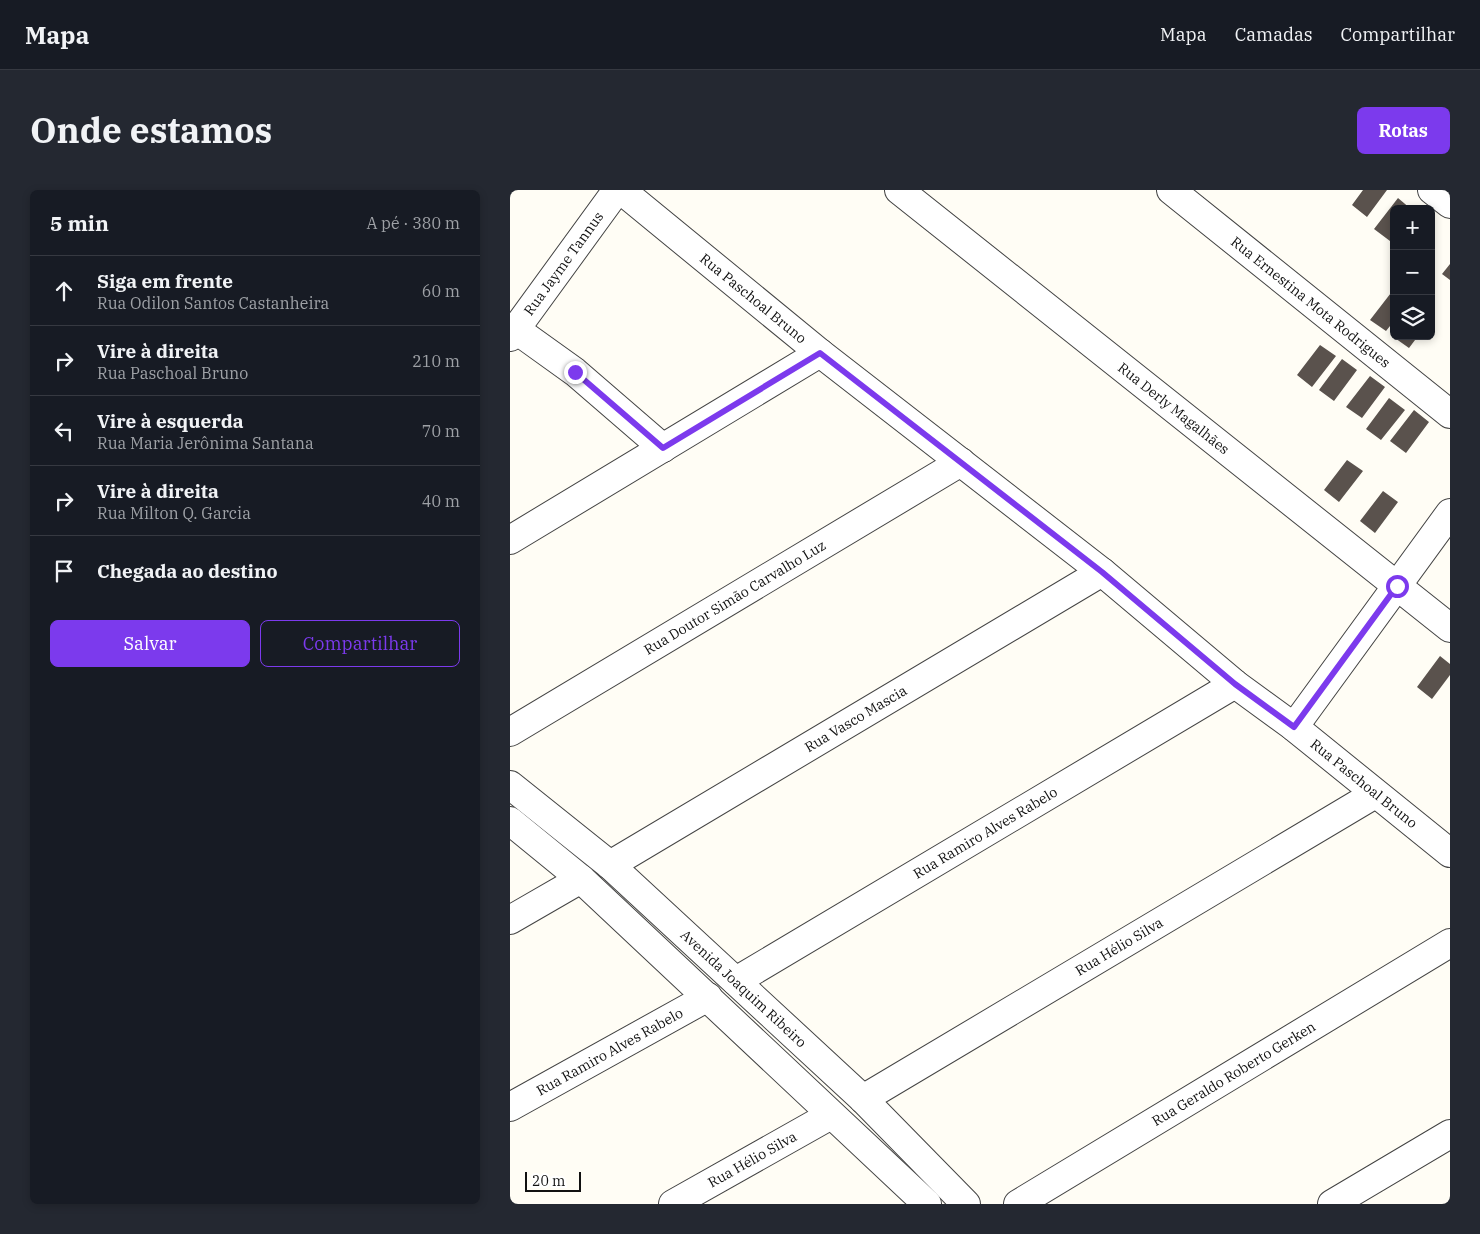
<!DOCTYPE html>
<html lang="pt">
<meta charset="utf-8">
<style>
body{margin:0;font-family:"IBM Plex Serif",serif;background:#242831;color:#f1f3f6}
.controls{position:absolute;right:15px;top:15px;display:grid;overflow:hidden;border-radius:8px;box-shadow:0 2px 8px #0003}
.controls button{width:45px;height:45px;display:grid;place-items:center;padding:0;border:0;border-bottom:1px solid #363941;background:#171b24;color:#f1f3f6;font:25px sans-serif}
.scale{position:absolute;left:15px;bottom:12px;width:56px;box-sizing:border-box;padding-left:5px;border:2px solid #111;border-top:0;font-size:14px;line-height:18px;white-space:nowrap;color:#111;-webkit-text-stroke:4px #fff;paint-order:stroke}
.stop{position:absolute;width:15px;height:15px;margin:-11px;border:4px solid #7c3aed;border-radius:50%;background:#fff}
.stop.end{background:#7c3aed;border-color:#fff;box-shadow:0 1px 5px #0008}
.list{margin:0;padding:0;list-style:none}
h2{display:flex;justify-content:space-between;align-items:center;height:65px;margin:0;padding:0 20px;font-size:21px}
h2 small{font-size:16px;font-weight:400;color:#9ea1a6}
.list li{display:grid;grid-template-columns:32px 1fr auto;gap:15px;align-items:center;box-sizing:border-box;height:70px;padding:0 20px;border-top:1px solid #363941}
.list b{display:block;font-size:19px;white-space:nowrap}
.list p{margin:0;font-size:16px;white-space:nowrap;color:#9ea1a6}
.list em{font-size:16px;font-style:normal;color:#9ea1a6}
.actions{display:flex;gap:10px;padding:15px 20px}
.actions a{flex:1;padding:11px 0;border:1px solid #7c3aed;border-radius:8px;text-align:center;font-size:18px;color:#7c3aed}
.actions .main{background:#7c3aed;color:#fff}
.icon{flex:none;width:28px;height:28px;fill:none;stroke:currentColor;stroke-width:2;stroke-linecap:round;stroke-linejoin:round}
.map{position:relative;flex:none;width:940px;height:1014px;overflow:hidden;border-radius:8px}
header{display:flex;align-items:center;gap:30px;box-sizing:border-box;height:70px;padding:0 25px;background:#171b24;border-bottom:1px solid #363941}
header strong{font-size:24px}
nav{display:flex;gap:28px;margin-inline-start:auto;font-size:18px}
.intro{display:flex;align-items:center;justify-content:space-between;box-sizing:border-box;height:120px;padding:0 30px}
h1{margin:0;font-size:35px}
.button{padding:12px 22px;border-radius:8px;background:#7c3aed;color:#fff;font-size:18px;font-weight:700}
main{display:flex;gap:30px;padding:0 30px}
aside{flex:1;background:#171b24;border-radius:8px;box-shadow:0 2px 8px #0003}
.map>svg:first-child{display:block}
</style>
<header>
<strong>Mapa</strong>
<nav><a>Mapa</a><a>Camadas</a><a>Compartilhar</a></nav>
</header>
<div class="intro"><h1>Onde estamos</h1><a class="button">Rotas</a></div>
<main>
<aside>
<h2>5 min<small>A pé · 380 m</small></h2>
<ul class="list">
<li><svg class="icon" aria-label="ahead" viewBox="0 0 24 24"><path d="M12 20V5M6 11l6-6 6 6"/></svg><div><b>Siga em frente</b><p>Rua Odilon Santos Castanheira</p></div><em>60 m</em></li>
<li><svg class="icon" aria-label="right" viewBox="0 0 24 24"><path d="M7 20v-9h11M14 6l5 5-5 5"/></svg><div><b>Vire à direita</b><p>Rua Paschoal Bruno</p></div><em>210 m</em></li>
<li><svg class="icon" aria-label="left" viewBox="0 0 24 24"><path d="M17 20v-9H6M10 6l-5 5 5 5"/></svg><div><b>Vire à esquerda</b><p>Rua Maria Jerônima Santana</p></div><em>70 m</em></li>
<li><svg class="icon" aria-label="right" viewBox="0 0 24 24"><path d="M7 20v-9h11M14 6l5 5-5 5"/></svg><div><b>Vire à direita</b><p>Rua Milton Q. Garcia</p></div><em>40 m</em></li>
<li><svg class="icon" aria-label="arrive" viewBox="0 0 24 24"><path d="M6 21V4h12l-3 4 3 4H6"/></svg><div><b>Chegada ao destino</b></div></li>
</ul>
<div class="actions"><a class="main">Salvar</a><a>Compartilhar</a></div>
</aside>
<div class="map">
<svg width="940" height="1014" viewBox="0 0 940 1014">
<rect width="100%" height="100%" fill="#fffdf5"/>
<path fill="#5a524d" d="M853 0H877L857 27 842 15Z
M888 8 901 19H884V46L880 51 864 39Z
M940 74V90L932 84Z
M884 99V131L876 141 860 130Z
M882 146H908L899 158Z
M810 155 826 166 802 197 787 185Z
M832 169 847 180 824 211 809 200Z
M860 186 875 197 852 228 836 217Z
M879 208 895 220 871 250 856 239Z
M904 220 919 232 896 263 880 251Z
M837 270 853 281 829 312 814 300Z
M873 301 888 312 865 343 850 331Z
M930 466 940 474V485L922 509 907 497Z"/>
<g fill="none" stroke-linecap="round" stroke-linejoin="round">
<g stroke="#444" stroke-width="30">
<g id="minor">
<path id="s1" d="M111 0 310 163 592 382 725 494 784 537 940 663"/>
<path id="s2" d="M389 0 940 438"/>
<path id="s3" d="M661 0 940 224"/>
<path d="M922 0 940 14"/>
<path d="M5 139 65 182 153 258"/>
<path id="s4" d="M0 147 107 0"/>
<path d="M0 350 310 163"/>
<path d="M784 537 940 323"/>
<path id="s5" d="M0 542 451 272"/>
<path id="s6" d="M0 595 100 675 353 909 456 1014"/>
<path d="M0 631 71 689 417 1014"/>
<path id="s7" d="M100 675 592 382"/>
<path d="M0 730 71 689"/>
<path id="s8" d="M226 791 725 494"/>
<path id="s9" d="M353 909 865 604"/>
<path id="s10" d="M0 917 198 807"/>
<path id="s11" d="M163 1014 321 925"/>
<path id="s12" d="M508 1014 940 753"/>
<path d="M822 1014 940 944"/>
</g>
</g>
<use href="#minor" stroke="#fff" stroke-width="28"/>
</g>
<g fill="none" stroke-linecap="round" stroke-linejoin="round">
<path stroke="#7c3aed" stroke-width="6" d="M65 182 153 258 310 163 592 382 725 494 784 537 887 396"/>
</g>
<g text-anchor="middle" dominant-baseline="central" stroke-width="5" stroke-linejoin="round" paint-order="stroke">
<g font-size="14" fill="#111" stroke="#fff">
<text stroke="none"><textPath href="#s4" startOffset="91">Rua Jayme Tannus</textPath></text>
<text stroke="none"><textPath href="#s1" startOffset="171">Rua Paschoal Bruno</textPath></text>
<text stroke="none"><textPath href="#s3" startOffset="179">Rua Ernestina Mota Rodrigues</textPath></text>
<text stroke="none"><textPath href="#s2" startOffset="351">Rua Derly Magalhães</textPath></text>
<text stroke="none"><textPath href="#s5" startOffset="262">Rua Doutor Simão Carvalho Luz</textPath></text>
<text stroke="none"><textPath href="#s7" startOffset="286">Rua Vasco Mascia</textPath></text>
<text stroke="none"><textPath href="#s1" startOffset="951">Rua Paschoal Bruno</textPath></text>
<text stroke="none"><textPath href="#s8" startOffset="290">Rua Ramiro Alves Rabelo</textPath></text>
<text stroke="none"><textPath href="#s9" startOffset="298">Rua Hélio Silva</textPath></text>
<text stroke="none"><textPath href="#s6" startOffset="310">Avenida Joaquim Ribeiro</textPath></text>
<text stroke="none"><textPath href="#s10" startOffset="114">Rua Ramiro Alves Rabelo</textPath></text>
<text stroke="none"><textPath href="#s12" startOffset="252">Rua Geraldo Roberto Gerken</textPath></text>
<text stroke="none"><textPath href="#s11" startOffset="91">Rua Hélio Silva</textPath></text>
</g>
</g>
</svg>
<div class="controls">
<button>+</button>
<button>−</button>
<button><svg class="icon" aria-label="layers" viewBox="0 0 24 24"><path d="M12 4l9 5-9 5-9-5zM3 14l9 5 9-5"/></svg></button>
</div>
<div class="scale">20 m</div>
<div class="stop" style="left:887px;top:396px"></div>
<div class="stop end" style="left:65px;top:182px"></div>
</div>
</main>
